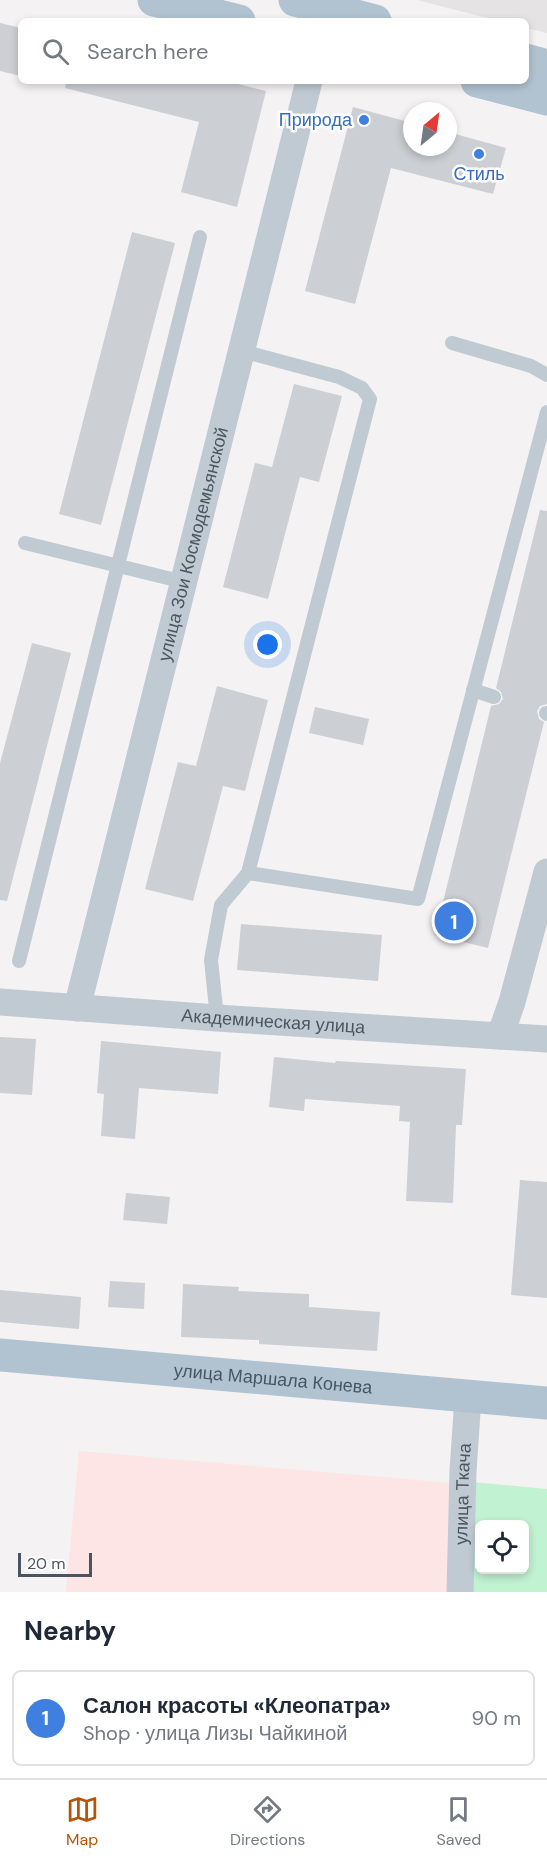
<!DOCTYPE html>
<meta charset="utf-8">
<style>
body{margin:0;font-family:"DM Sans",sans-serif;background:#f2f2f3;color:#1f2937}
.controls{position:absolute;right:18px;bottom:18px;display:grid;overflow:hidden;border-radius:9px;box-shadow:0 3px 9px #0003}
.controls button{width:54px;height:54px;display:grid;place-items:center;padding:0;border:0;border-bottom:2px solid #e0e1e3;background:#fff;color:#1f2937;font:30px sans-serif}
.compass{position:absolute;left:403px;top:102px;width:54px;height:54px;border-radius:50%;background:#fff;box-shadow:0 3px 9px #0003;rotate:29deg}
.scale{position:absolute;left:18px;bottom:15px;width:74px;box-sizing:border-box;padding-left:6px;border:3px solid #495661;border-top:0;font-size:16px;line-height:21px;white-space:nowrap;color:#495661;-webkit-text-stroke:4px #fff;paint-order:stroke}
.you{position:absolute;left:268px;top:645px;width:21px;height:21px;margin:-15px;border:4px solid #fff;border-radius:50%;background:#1a73e8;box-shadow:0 0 0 9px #1a73e833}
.badge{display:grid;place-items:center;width:39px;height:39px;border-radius:50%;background:#b45309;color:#fff;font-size:20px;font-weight:700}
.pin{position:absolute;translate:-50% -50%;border:3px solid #fff;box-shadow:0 2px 6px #0006}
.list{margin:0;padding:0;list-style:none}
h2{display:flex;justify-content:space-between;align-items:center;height:78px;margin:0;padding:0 24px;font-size:26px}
h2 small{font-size:20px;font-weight:400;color:#747a83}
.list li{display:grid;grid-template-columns:39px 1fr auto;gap:18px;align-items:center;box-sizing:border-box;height:96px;margin:0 12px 12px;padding:0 12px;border:2px solid #e0e1e3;border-radius:9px}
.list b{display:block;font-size:22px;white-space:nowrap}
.list p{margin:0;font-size:20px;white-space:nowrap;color:#747a83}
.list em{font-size:20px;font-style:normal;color:#747a83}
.icon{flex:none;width:33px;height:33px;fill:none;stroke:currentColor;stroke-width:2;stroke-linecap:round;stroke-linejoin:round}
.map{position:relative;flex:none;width:547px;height:1592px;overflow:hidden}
.search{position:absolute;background:#fff;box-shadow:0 3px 9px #0003;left:18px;right:18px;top:18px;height:66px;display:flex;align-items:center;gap:15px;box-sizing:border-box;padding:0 21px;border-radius:9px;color:#747a83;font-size:22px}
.sheet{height:186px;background:#fff}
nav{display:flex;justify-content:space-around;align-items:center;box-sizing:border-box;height:84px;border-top:2px solid #e0e1e3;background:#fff;font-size:16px;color:#747a83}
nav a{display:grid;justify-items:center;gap:3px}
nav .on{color:#b45309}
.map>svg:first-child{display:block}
</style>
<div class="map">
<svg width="547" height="1592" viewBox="0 0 547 1592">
<rect width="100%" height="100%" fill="#f4f2f2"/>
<path fill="#e5e3e4" d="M417 0H547V33L526 28V21H499Z"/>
<path fill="#fce5e4" d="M79 1451 451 1483 447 1592H66Z"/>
<path fill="#c1f2d1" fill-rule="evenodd" d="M473 1482 547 1489V1592H470ZM480 1524H524V1570H480Z"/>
<path fill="#cccfd4" d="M0 23 21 28V76L0 71Z
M66 81H226L266 91 237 207 181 192 199 122 65 88Z
M353 107 412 123V147H448V132L506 148 493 194 391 168 355 304 305 291Z
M132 232 175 243 101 525 59 514Z
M294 384 342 396 319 482 300 477 268 599 223 587 255 463 272 467Z
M540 510 547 511V704L540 706 537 711 539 719 544 722 488 948 435 935 491 706 499 704 503 699 501 692 496 688Z
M32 643 71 653 7 901 0 900V763Z
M217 686 268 700 245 791 223 786 193 901 145 889 178 762 196 766Z
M315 707 369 719 363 745 309 733Z
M241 924 382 935 378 981 237 970Z
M0 1037 36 1039 32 1095 0 1093Z
M101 1041 221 1052 218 1094 139 1088 135 1139 101 1136 104 1094 97 1093Z
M274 1057 335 1063 336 1061 466 1069 462 1125H456L453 1203 406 1201 410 1122 399 1121 400 1106 305 1099 304 1111 269 1107Z
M520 1180 547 1182V1298L511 1295Z
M126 1193 170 1197 167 1224 123 1220Z
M110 1281 145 1283 144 1309 108 1307Z
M183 1284 239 1287 238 1291 309 1294V1307L380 1312 377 1351 259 1344V1340L181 1337Z
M0 1290 81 1297 79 1329 0 1322Z"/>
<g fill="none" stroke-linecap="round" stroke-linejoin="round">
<path stroke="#c0cad2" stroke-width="14" d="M452 343 531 366 547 375
M25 543 184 582
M473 690 494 697
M546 713 547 714
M248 873 418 899 547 412
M19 961 200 237
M217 1018 211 960 221 905 248 873 370 399 362 388 339 377 242 351"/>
<g stroke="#c0cad2" stroke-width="27">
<path id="s1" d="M0 1002 217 1018 547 1039"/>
<path id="s2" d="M77 1008 309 81"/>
<path d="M500 1036 512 1002 547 872"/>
<path id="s3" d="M460 1592 463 1471 468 1397"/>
</g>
<g stroke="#b1c3d1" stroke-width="33">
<path d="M154 0 239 21"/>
<path d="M295 0 375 21"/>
<path d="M526 60 547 66"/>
<path d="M477 81 547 99"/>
<path id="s4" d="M0 1355 547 1403"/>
</g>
</g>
<g fill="#3f7fe0" stroke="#fff" stroke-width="2">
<circle cx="364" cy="120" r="6"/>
<circle cx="479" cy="154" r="6"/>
</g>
<g text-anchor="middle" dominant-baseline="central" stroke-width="5" stroke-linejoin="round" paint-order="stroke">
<g font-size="18" fill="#366cbe" stroke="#fff" text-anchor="end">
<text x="352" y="120">Природа</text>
<text x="479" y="174" text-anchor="middle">Стиль</text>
</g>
<g font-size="18" fill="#495661" stroke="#fff">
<text stroke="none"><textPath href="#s2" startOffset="478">улица Зои Космодемьянской</textPath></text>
<text stroke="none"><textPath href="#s1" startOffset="274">Академическая улица</textPath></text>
<text stroke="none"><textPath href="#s4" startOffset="274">улица Маршала Конева</textPath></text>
<text stroke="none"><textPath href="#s3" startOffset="98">улица Ткача</textPath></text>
</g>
</g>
</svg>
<div class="controls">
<button><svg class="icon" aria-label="locate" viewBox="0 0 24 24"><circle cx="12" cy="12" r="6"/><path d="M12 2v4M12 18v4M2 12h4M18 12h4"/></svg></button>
</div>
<svg class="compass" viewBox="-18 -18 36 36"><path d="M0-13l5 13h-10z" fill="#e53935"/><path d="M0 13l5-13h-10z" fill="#747a83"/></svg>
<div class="scale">20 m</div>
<div class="you"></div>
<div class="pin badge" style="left:454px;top:921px;background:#3f7fe0">1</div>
<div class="search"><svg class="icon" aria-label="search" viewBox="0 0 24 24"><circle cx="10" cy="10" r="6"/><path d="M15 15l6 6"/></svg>Search here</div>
</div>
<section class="sheet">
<h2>Nearby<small></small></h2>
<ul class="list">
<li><span class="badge" style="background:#3f7fe0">1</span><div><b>Салон красоты «Клеопатра»</b><p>Shop · улица Лизы Чайкиной</p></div><em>90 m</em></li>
</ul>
</section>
<nav>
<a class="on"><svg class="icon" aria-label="map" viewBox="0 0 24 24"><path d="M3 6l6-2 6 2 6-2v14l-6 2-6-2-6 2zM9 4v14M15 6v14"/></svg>Map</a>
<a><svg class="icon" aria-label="directions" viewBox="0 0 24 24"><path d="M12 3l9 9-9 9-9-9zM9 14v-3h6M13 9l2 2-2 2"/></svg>Directions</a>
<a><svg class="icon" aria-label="saved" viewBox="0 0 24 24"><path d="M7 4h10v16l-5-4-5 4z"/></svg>Saved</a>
</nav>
